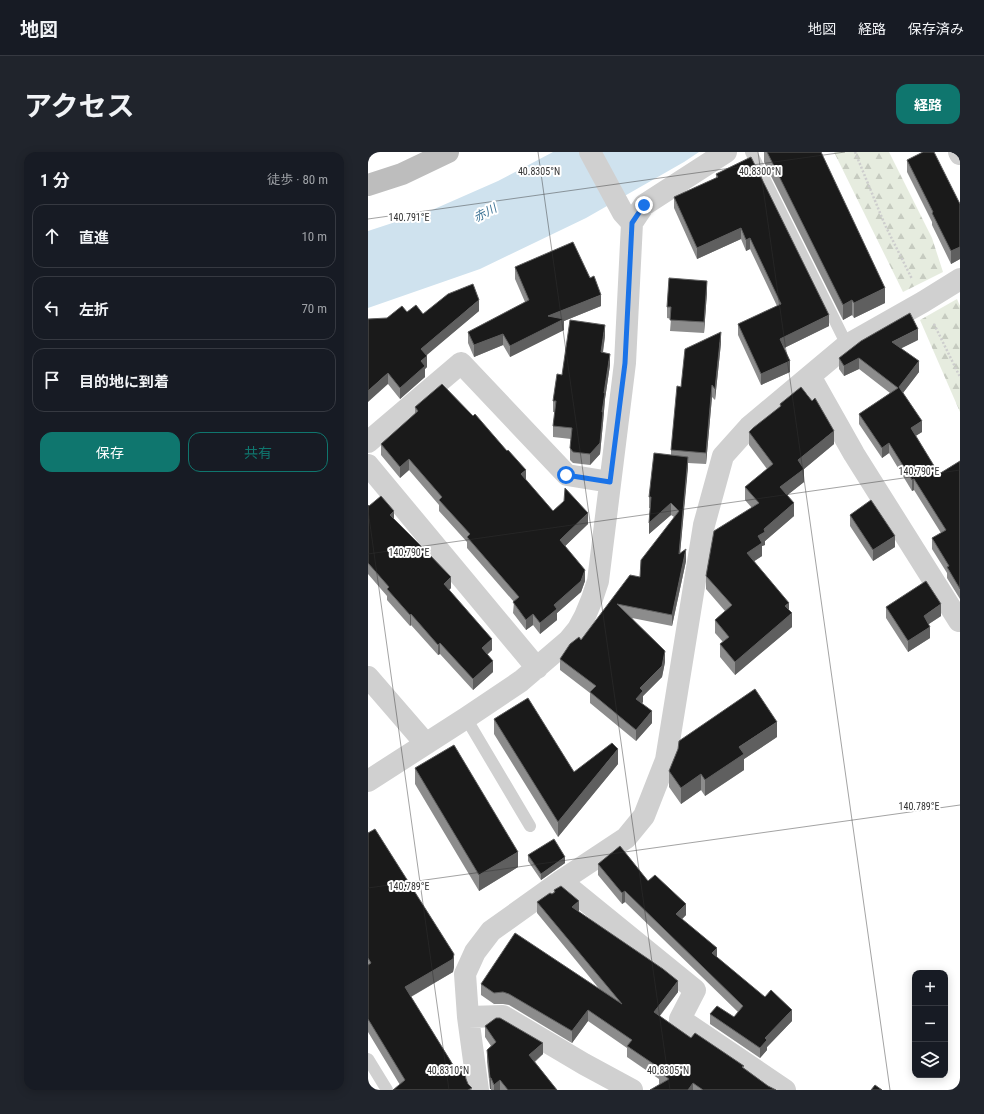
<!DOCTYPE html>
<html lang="ja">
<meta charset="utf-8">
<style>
body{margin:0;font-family:"Roboto Condensed","Noto Sans JP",sans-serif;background:#20242c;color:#f1f3f6}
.controls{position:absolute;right:12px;bottom:12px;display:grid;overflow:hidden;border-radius:8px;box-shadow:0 2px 10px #0003}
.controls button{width:36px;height:36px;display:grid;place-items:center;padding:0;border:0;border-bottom:1px solid #363941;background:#171b24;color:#f1f3f6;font:20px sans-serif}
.stop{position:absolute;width:12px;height:12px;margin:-9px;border:3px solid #1a73e8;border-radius:50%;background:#fff}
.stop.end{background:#1a73e8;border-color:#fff;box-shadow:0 1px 4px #0008}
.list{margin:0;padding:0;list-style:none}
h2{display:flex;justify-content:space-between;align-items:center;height:52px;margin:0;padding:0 16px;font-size:17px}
h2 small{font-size:13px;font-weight:400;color:#9ea1a6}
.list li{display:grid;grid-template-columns:26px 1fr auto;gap:12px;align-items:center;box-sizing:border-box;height:64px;margin:0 8px 8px;padding:0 8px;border:1px solid #363941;border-radius:12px}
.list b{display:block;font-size:15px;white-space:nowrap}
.list em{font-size:13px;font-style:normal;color:#9ea1a6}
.actions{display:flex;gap:8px;padding:12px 16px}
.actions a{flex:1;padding:9px 0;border:1px solid #0f766e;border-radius:12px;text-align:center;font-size:14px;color:#0f766e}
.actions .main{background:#0f766e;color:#fff}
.icon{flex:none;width:22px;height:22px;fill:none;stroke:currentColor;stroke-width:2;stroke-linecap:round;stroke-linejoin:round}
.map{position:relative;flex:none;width:592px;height:938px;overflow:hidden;border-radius:12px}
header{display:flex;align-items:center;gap:24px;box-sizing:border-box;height:56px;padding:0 20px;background:#171b24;border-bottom:1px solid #363941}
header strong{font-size:19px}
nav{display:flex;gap:22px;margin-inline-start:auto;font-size:14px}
.intro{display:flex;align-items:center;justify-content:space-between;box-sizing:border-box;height:96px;padding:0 24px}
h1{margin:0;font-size:28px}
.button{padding:10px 18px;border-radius:12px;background:#0f766e;color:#fff;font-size:14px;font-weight:700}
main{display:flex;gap:24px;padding:0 24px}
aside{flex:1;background:#171b24;border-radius:12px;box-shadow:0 2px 10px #0003}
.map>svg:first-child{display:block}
</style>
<header>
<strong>地図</strong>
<nav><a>地図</a><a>経路</a><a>保存済み</a></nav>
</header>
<div class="intro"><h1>アクセス</h1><a class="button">経路</a></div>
<main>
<aside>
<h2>1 分<small>徒歩 · 80 m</small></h2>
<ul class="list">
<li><svg class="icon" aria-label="ahead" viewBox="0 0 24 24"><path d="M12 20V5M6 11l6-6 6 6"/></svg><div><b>直進</b></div><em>10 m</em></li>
<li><svg class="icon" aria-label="left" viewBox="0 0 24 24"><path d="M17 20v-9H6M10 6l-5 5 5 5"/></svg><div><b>左折</b></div><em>70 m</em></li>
<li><svg class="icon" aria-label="arrive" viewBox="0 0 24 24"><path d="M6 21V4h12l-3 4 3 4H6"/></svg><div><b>目的地に到着</b></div></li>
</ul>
<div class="actions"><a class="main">保存</a><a>共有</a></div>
</aside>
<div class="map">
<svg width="592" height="938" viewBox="0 0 592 938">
<defs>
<pattern id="forest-firs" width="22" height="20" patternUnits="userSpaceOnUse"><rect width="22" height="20" fill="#e6ecdf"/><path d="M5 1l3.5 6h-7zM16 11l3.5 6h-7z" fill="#c6cbc0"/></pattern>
</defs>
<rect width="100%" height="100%" fill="#fff"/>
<path fill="url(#forest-firs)" d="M466 0H521L564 86 575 120 535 140Z
M589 147 592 154V260L552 168Z"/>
<path fill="#cfe2ee" d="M185 0H331L316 10 218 66 112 117 0 156V79L64 58 130 29Z"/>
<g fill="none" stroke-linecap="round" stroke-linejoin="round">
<path stroke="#cdcdcd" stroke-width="2.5" stroke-dasharray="2 2" stroke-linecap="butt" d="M487 0 517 73 544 127
M566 172 592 225"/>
<path stroke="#d0d0d0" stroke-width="12" d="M383 0 479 193
M98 566 162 674
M0 907 19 938"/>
<path stroke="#d0d0d0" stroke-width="22" d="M222 0 255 61 264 71
M591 0 592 2
M442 224 486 302 591 469
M0 290 93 211 199 323 242 330
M0 313 169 516
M0 525 58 592
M0 629 98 566 153 529 201 488 210 477 217 464 224 447 230 429 257 211 264 71 276 53 358 0
M193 729 327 838 312 867 417 938
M100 865 135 864 216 912 264 938
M110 938 100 865 97 822 107 800 123 779 193 729 258 686 276 664 298 608 336 373 355 304 381 275 479 193 555 150 592 127"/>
<path stroke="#bdbdbd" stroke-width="22" d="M0 33 34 22 80 0"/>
</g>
<path fill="#8c8c8c" d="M396 0H453L517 151 486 166 484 163 475 168 396 10Z
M539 8 592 52V107L583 112 564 73V70L539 20Z
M348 22 461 174 416 196 422 220 393 233 370 183V172L409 154 382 97 378 99 373 87 329 107 306 56V45L348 26Z
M147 115 233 154 196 169V178L142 205 135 193 106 205 100 191V180L157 150 147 127Z
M339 140 336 181 302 179 303 167 299 166V155Z
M111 159 58 203 59 215 57 217V225L32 247 20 232 19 166 39 160 55 162Z
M237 184 235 201 242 213 237 247 235 271 232 302 222 313 205 311 202 308V296L203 287 185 285V274L187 260H185V249L194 223Z
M550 188 533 196 551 220 535 241 554 280 547 284 571 322 592 309V447L579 426V421L564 397V386L573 381 546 338 544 339 521 301 514 306 491 272V262L522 241 491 217 476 224 471 217V206Z
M353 191 347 248 344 245 338 312 320 311 312 401 318 409 304 474 264 466 297 510 294 525 275 544V550L274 551 284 571 268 589 222 551V541L192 518V507L213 488 272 425 306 365 303 363 281 382 282 356H281V345L303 303V298L313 235Z
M412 252 466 292 436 317V330L419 343 426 364 397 389V393L394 394V404L386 409 421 458 424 475 367 523 352 505V492L355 490 347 481V468L357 459 338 437V424L384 356 377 348V335L399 317 381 293V280L412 255Z
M47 255 158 328 185 359 220 372 197 394 217 429 213 440 189 461V468L172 482 165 473 158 478 145 461 146 450 99 396V390L71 359V353L41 318 32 326 13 303V292L47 262Z
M0 353 1 354 26 367 83 436 81 438 124 498 119 503 125 520 105 538 72 502 70 503 43 473 42 474 19 448V444L0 422Z
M482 363 527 395 505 409 482 374Z
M518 455 573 464 561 472 562 486 540 500 518 466Z
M126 567 206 620 250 612 190 685 126 582Z
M409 585 376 607V618L337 644 333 638 313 652 301 635V619Z
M47 616 150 715 111 739 47 632Z
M0 681 86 815 85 820 43 845 90 921 98 927 100 932 104 938 32 933 0 880Z
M160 703 197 711 173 728 160 709Z
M230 712 280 729 318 763 314 767 349 805 424 869 399 895V898L392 906 342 872V862L366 865 370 860 257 750 254 752 230 723Z
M186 738 211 760 310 840 292 864 323 886 376 916 400 934 408 938H282L292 932H291V927L259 905V896L220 869 204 891 141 853 135 852H126L113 843V832L233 839 169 761V750L184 742 186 740Z
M117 874 175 902 167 910 189 938H123V937H122L119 910V898L123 894 117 885Z"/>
<path fill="#5f5f5f" d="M373 76V87L329 107V96Z
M382 86V97L378 99V88Z
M592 95V107L583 112V99Z
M339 129V140L336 181V170Z
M517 136V151L486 166V151Z
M233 143V154L196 169V178L142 205V194L180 164Z
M111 148V159L53 208V197Z
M484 148V163L475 168V153Z
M461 163V174L412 198V187Z
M237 173V184L233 212V200Z
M550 177V188L524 201V190Z
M353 180V191L347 248V237Z
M135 182V193L106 205V193Z
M242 202V213L237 247 235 271 232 302 222 313V302L234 260 236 241Z
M59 204V215L57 217V225L32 247V236L53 209Z
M491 206V217L476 224V214Z
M422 209V220L393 233V222Z
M551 209V220L531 246V235Z
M20 221V232L0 250V239Z
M344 233V245L338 312V301Z
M554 269V280L543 287V276Z
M466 279V292L430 322V308Z
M521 291V301L514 306V296Z
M320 305V316L311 413V402Z
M41 307V318L32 326V315Z
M436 317V330L412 349V335Z
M158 318V329L153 322Z
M546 327V338L544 339V328Z
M303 351V363L281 382V371Z
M426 351V364L397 389V393L394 394V404L379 414V401L390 384 396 377Z
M26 359V370L22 363Z
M220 361V372L192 399V388Z
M527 384V395L505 409V398Z
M318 397V409L304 474V463Z
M217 418V429L213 440 189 461V468L172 482V471L186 453Z
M83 425V436L76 443V432Z
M421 451V464L424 461V475L367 523V510L417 454Z
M573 452V464L556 475V464Z
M43 462V473L42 474V463Z
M165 462V473L158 478V468Z
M562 475V486L540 500V489Z
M124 487V498L114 507V496Z
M72 491V502L70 503V493Z
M297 499V510L294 525 275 544V550L268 558V547L272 536Z
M125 509V520L105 538V527Z
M284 559V571L268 589V578Z
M409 570V585L376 607V618L337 644V628L371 595Z
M250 597V612L190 685V670Z
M333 622V638L313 652V636Z
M150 700V715L111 739V723Z
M197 705V711L173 728V722Z
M257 739V750L254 752V741Z
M211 749V760L204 766V755Z
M318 752V763L308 773V762Z
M349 796V806L344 801Z
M86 802V815L85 820 37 848V835Z
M310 829V840L286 871V860Z
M220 858V869L204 891V879Z
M424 858V869L399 895V898L392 906V896L397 886Z
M175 891V902L161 914V903Z
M122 926H123V937H122Z
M132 928V938H126V933Z
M325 931V938H320Z"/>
<path fill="#1a1a1a" stroke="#5f5f5f" d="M399 0H453L517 136 486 151 484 148 475 153Z
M555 0H566L592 52V95L583 99 564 61 565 60 539 8Z
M383 5 461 163 412 187 422 209 393 222 370 172 413 152 382 86 378 88 373 76 329 96 306 45 350 25 348 22Z
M205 90 222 126 226 124 233 143 180 164 196 167 142 194 135 182 106 193 100 180 161 148 147 115Z
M301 126 339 129 336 170 302 168 303 155H299Z
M105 132 111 148 53 197 59 204 53 209 57 214 32 236 20 221 0 239V167L19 166 34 154 39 160 48 153 55 162 80 142Z
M542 161 550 177 524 190 551 209 531 235 554 269 543 276 571 322 592 309V437L579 415 581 414 564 386 578 378 546 327 544 328 521 291 514 296 491 262 530 236 491 206 476 214 471 206 493 189Z
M202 168 237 173 233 200 242 202 236 241H237L234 260H235L232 291 222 302 205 300 202 296 204 276 185 274 188 249H185L189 222 194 223Z
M353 180 347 237 344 233 338 301 303 298 309 234 313 235 317 197Z
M74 232 105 264 107 262 139 299 140 298 158 318 153 322 185 359 196 349 197 336 220 361 192 388 217 418 213 429 186 453 189 457 172 471 165 462 158 468 145 450 151 445 99 385 102 382 71 348 74 345 41 307 32 315 13 292 50 259 47 255Z
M433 235 444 249 447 246 466 279 430 308 436 317 412 335 426 351 396 377 397 380 390 384 394 391 379 401 421 451 417 454 424 461 367 510 352 492 361 485 347 468 364 453 338 424 346 379 391 351 377 335 405 312 381 280 385 276 413 254 412 252Z
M286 301 320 305 311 402 318 397 304 463 249 452 297 499 294 514 272 536 275 539 268 547 284 559 268 578 222 540 228 534 192 507 202 492 211 485 213 488 262 423 272 425 273 408 311 359 303 351 281 371 283 345H281Z
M13 344 26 359 22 363 60 401 83 425 76 432 124 487 114 496 125 509 105 527 72 491 70 493 43 462 42 463 19 437 21 435 0 411V353L1 354Z
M503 348 527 384 505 398 482 363Z
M558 429 573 452 556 464 562 475 540 489 518 455Z
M387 537 409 570 371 595 376 602 337 628 333 622 313 636 301 619 310 597 311 589Z
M160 546 206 620 244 591 250 597 190 670 126 567Z
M86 593 150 700 111 723 47 616Z
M7 677 86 802 85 807 37 835 90 921 96 916 98 927 100 932 104 936 100 938H25L37 928 0 867V813L3 811 0 806V681Z
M186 687 197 705 173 722 160 703Z
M252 694 280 729 287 723 318 752 308 762 349 796 344 801 397 845 403 838 424 858 397 886 399 888 392 896 342 862 349 854 366 865 375 854 257 739 254 741 230 712Z
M193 734 211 749 204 755 295 817 310 829 286 860 323 886 327 881 376 914 374 915 400 934 408 938H335L325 931 320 938H282L301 927 291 920 293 917 259 894 264 888 220 858 204 879 141 842 135 840 126 841 113 832 147 781 254 852 169 750 182 741 184 742 187 740 186 738Z
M128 866H132L175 891 161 903 189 938H140L132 928 126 933 123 926H122L119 898 128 890 117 874Z
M507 933 514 938H503Z"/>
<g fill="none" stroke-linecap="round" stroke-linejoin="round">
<path stroke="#1a73e8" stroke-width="5" d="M198 323 242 330 257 211 264 71 276 53"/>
</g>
<path fill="none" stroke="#333" stroke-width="1" stroke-opacity="0.45" d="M170 0 302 938M390 0 522 938M0 67 477 0M0 358 81 938M0 402 592 318M0 736 592 653"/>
<g text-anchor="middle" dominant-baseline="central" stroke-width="4" stroke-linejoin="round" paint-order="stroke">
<g font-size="12" font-style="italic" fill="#3f7597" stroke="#fff">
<text transform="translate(117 61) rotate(-28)">赤川</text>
</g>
</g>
<g font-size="10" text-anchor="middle" fill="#333" stroke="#fff" stroke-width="4" stroke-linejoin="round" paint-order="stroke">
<text x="171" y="23">40.8305°N</text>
<text x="392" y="23">40.8300°N</text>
<text x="41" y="69">140.791°E</text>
<text x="551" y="323">140.790°E</text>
<text x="41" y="404">140.790°E</text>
<text x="551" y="658">140.789°E</text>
<text x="41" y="738">140.789°E</text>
<text x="80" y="922">40.8310°N</text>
<text x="300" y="922">40.8305°N</text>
</g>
</svg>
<div class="controls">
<button>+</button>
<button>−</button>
<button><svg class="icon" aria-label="layers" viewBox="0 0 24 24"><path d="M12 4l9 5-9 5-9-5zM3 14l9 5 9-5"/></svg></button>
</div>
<div class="stop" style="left:198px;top:323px"></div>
<div class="stop end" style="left:276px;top:53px"></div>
</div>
</main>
